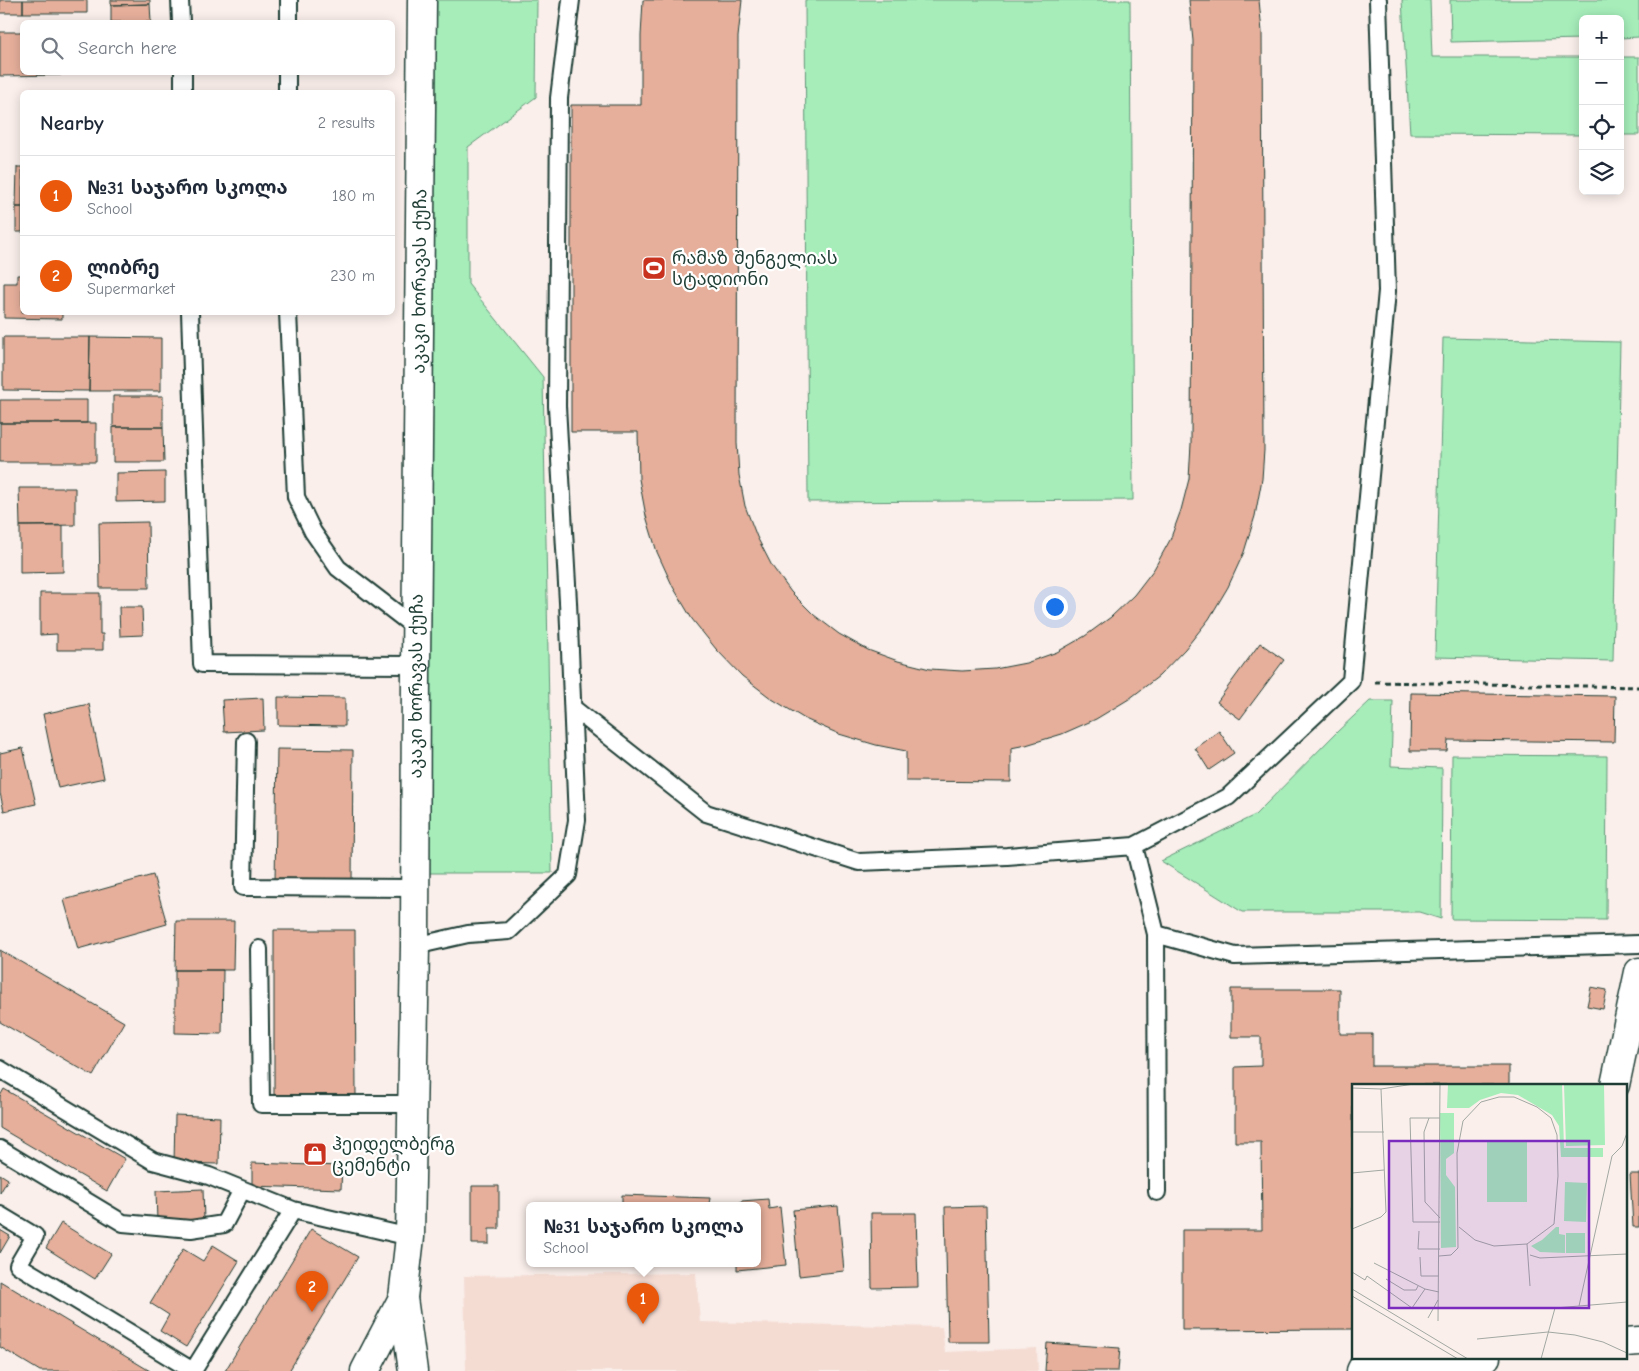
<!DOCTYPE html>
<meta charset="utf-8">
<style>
body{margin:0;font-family:"Comic Neue","Noto Sans Georgian",sans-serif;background:#f2f2f3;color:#1f2937}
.controls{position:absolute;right:15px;top:15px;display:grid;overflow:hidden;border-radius:8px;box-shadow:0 2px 12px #0003}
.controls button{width:45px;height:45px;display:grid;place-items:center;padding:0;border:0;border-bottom:1px solid #e0e1e3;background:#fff;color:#1f2937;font:25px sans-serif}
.you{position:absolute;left:1054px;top:606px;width:18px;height:18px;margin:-12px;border:4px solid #fff;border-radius:50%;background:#1a73e8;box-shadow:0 0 0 8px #1a73e833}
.badge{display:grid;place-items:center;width:32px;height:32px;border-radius:50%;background:#ea580c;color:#fff;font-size:16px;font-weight:700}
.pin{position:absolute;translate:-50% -41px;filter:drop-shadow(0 1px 2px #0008)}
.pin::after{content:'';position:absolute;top:26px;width:18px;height:15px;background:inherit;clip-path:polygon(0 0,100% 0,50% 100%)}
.popup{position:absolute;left:526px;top:1202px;width:235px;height:65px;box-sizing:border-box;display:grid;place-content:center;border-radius:8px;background:#fff;filter:drop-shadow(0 1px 4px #0005);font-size:16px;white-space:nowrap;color:#747a83}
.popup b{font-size:19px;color:#1f2937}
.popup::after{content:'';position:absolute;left:50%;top:100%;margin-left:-10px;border:10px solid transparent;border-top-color:#fff}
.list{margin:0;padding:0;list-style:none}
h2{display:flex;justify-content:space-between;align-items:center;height:65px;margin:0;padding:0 20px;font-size:21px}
h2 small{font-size:16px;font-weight:400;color:#747a83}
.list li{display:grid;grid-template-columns:32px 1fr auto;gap:15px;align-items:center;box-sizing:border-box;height:80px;padding:0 20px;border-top:1px solid #e0e1e3}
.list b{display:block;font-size:19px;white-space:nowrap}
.list p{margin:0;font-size:16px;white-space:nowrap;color:#747a83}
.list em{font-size:16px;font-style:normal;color:#747a83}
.icon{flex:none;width:28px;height:28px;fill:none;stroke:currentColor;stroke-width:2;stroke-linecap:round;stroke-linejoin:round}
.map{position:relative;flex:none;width:1639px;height:1371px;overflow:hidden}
.search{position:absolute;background:#fff;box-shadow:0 2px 12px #0003;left:20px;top:20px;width:375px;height:55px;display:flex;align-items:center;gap:12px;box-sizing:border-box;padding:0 18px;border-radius:8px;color:#747a83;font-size:19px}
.panel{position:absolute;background:#fff;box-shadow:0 2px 12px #0003;left:20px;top:90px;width:375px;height:225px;border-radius:8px}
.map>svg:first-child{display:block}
</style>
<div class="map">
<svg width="1639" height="1371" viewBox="0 0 1639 1371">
<rect width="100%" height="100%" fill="#faefeb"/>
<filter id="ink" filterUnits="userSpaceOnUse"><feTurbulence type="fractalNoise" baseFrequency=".02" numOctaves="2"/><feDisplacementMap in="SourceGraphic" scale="10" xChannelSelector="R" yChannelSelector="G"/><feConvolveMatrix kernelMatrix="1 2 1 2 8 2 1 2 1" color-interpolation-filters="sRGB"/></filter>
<g filter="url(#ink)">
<path fill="#f4dcd3" d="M696 1273 700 1322 942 1327 945 1352 1037 1348 1038 1371H466L464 1276Z"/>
<path fill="#a6edba" stroke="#629577" d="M422 0H537L536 97 468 147V284L543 377 552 873H427Z
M805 0H1130L1133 500 808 502Z
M1402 0H1430L1432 57H1583V135L1410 134Z
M1450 0H1639V37L1620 38V19H1583V39L1451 42Z
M1620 57H1639V135H1620Z
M1443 338 1620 342 1613 661 1435 657Z
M1370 701H1393L1391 766 1442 768 1441 919 1419 912H1242L1161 861 1255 815 1338 731Z
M1452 755 1607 756 1606 920 1451 919Z"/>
<path fill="#e6af9b" stroke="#1f3d34" d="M0 0H23V13H0Z
M23 0H87V13H23Z
M111 0H150V4L111 5Z
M643 0H742L738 37 737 443 739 475 745 506 757 537 772 566 791 592 814 615 839 634 868 650 898 661 930 669 962 671 995 669 1026 663 1057 652 1085 636 1111 617 1134 595 1154 569 1170 540 1181 510 1189 479 1191 444 1193 41 1189 0H1259L1262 32 1264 450 1262 479 1255 516 1244 552 1228 587 1209 619 1185 649 1159 676 1129 699 1096 719 1062 734 1026 745 1011 748V782L906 781V751L876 745 839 734 805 719 772 699 742 676 716 649 692 619 673 587 657 552 646 516 639 479 638 432H571V105H641V36Z
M150 4 151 22H111V5Z
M0 32H22V72H61V75L0 76Z
M17 167H22V207H16Z
M16 207H22V232H16Z
M17 275H22V312H62V319L4 318V283H17Z
M3 337H90L89 391 3 390Z
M90 337 161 338V391H89Z
M113 396H163V427H113Z
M0 400H87V423H0Z
M0 423H96V462H0Z
M113 427H163L164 462H113Z
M165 472V501L116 502V473Z
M19 488H75V525L20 526Z
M148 522 149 588H100L99 523Z
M20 526H63V572L20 573Z
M40 593H100V634H103V650H57V634L40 635Z
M119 607H142L143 635 120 636Z
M1260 643 1284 660 1240 719 1217 702Z
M1411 693 1615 696 1614 742 1448 740 1447 751H1410Z
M278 697 345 698V726L278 725Z
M263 698 264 730 224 732 222 700Z
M89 704 104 778 58 788 43 714Z
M1219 731 1234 753 1209 770 1195 748Z
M23 748 36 804 4 811 0 793V753Z
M277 749 353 750 352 883 275 882Z
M153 875 167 924 78 949 64 900Z
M176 921H234L233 970H175Z
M274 930H355L356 1098H274Z
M0 950 124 1022 93 1076 0 1022Z
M175 970H223L222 1034 175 1033Z
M1591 987 1607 990 1603 1009 1587 1006Z
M1231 989H1340V1034H1372V1066H1509V1085H1353V1329L1182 1330V1230H1262L1261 1142H1235V1067L1261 1066V1037H1231Z
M4 1089 125 1159 107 1191 0 1128V1096Z
M175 1115 220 1117 219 1164 174 1163Z
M252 1163 342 1166 341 1189 252 1186Z
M0 1174 8 1179 0 1193Z
M1630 1174H1639V1227H1633Z
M472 1186H499V1229H489V1244H472Z
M203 1189 204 1220 157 1221 156 1191Z
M622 1195 710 1198 709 1205H622Z
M768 1199 769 1209 780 1207 786 1265 737 1270V1263H757V1205H742L741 1201Z
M838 1206 844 1271 799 1276 793 1210Z
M986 1206 989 1342H948L945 1207Z
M871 1213H916L918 1287 872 1288Z
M61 1223 111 1254 95 1279 46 1248Z
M311 1229 358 1257 289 1371H225Z
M0 1230 10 1236 0 1253Z
M213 1245 239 1261 186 1347 160 1331 169 1315 150 1303 183 1249 203 1261Z
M0 1281 150 1371H40L0 1347Z
M1047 1343 1120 1348 1118 1371H1045Z"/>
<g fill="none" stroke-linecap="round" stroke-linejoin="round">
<g stroke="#1f3d34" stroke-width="20">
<path id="lane" d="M180 0 181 22
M289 22V0
M183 72V92
M287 92V72
M190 312 202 664 416 665
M288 312 296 497 313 532 338 568 416 628
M573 708 706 813 859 862 1007 856 1134 846
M246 741 243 887 416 888
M1156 934 1235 956 1639 944
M415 946 468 934 509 931 568 875 577 820 568 602 557 406 559 98 571 0
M259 949 261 1104H413
M0 1069 153 1161 209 1176 293 1210
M0 1149 123 1223 191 1229 224 1224 242 1190
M1157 1192 1156 934 1134 846 1228 797 1351 681 1387 291 1378 0
M0 1215 35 1236 18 1265 193 1371 293 1210 410 1237"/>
</g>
<g stroke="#1f3d34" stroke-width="31">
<path id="street" d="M1615 1085 1639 972
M1625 1342 1639 1341
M1361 1371 1362 1369 1486 1357"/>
</g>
<g stroke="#1f3d34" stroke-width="31">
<g id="secondary">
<path d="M365 1371 403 1298"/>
<path id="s1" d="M413 1371 403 1298 410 1237 415 946 416 665 422 0"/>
</g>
</g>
<path stroke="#1f3d34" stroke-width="3" stroke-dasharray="5 4" stroke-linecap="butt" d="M1375 682 1639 687"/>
<use href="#lane" stroke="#fff" stroke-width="16"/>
<use href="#street" stroke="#fff" stroke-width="28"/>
<use href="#secondary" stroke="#fff" stroke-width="28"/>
</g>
</g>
<defs>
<g id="stadium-square" transform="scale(1.25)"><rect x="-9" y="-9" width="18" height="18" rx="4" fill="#c8321e" stroke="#fff"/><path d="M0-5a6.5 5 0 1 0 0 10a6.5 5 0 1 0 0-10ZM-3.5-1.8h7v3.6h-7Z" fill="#fff"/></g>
<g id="shop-square" transform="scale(1.25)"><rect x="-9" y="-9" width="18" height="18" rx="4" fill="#c8321e" stroke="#fff"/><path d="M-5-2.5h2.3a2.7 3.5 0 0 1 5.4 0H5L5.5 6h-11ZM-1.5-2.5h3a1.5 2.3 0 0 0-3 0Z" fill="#fff"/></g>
</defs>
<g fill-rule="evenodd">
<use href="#stadium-square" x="654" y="268"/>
<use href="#shop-square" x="315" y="1154"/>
</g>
<g text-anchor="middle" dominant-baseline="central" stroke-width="4.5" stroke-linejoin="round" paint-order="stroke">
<g font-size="18" fill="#1f3d34" stroke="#fff" text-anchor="start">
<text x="672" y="258">რამაზ შენგელიას<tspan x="672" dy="21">სტადიონი</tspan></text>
<text x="332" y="1144">ჰეიდელბერგ<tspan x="332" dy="21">ცემენტი</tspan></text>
</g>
<g font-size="18" fill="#1f3d34" stroke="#fff">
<text stroke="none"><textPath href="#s1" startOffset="1091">აკაკი ხორავას ქუჩა</textPath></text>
<text stroke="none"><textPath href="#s1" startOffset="686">აკაკი ხორავას ქუჩა</textPath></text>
</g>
</g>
<g transform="translate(1352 1084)">
<rect width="275" height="275" fill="#faefeb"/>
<path d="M96 0H210L212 64H251V73H209L207 42 200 31 166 11 149 9 128 16 117 24H95ZM212 0H252L253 61 214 62ZM88 29H102V69L94 75V91L103 103 104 163 89 164ZM135 56H175V118H135ZM213 98 235 99 234 138 212 137ZM204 143H207V150L213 151V169L188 168 179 162 190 156ZM214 149H233V169H214Z" fill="#a6edba"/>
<path fill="none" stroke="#a2a8a2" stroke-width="1" d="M0 4 29 5 62 0M77 34 72 48 73 118 88 134M0 48H32M0 89 32 86M88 138H61L58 34H88M107 143 123 156 142 162 175 160M0 145 29 133 34 128 29 5M67 147 66 165H88M178 171 188 174 275 170M87 172 99 171 106 164 105 69 111 37 129 18 147 13H162L185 23 199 34 205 51 206 92 202 140 175 160 178 202M68 173 69 192H87M22 179 73 205M0 188 13 196 15 192 60 224 73 205 87 208M34 195 52 206H64L66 202M0 205 116 275M0 212 106 275M227 222 260 72 270 62 275 49M76 234 86 216M86 237 88 0M125 255 196 248 223 251 251 258 275 269M189 275 203 224 275 218"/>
<path fill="#7b2cbf" fill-opacity="0.15" stroke="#7b2cbf" stroke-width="2.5" d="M37 57H237V224H37Z"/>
<rect width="275" height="275" fill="none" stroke="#1f3d34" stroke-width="2.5"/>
</g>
</svg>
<div class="controls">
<button>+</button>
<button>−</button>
<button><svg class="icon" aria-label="locate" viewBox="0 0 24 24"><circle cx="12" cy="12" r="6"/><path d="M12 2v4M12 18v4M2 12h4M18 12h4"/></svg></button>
<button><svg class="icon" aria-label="layers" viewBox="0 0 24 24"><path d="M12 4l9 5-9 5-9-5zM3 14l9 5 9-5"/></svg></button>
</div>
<div class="you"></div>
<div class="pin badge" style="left:643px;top:1324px">1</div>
<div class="popup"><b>№31 საჯარო სკოლა</b>School</div>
<div class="pin badge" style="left:312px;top:1312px">2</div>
<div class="search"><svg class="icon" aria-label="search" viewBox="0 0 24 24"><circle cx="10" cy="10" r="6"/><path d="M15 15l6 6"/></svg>Search here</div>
<section class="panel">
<h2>Nearby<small>2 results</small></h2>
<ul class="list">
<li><span class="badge">1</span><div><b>№31 საჯარო სკოლა</b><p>School</p></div><em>180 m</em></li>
<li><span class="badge">2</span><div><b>ლიბრე</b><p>Supermarket</p></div><em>230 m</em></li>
</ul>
</section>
</div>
